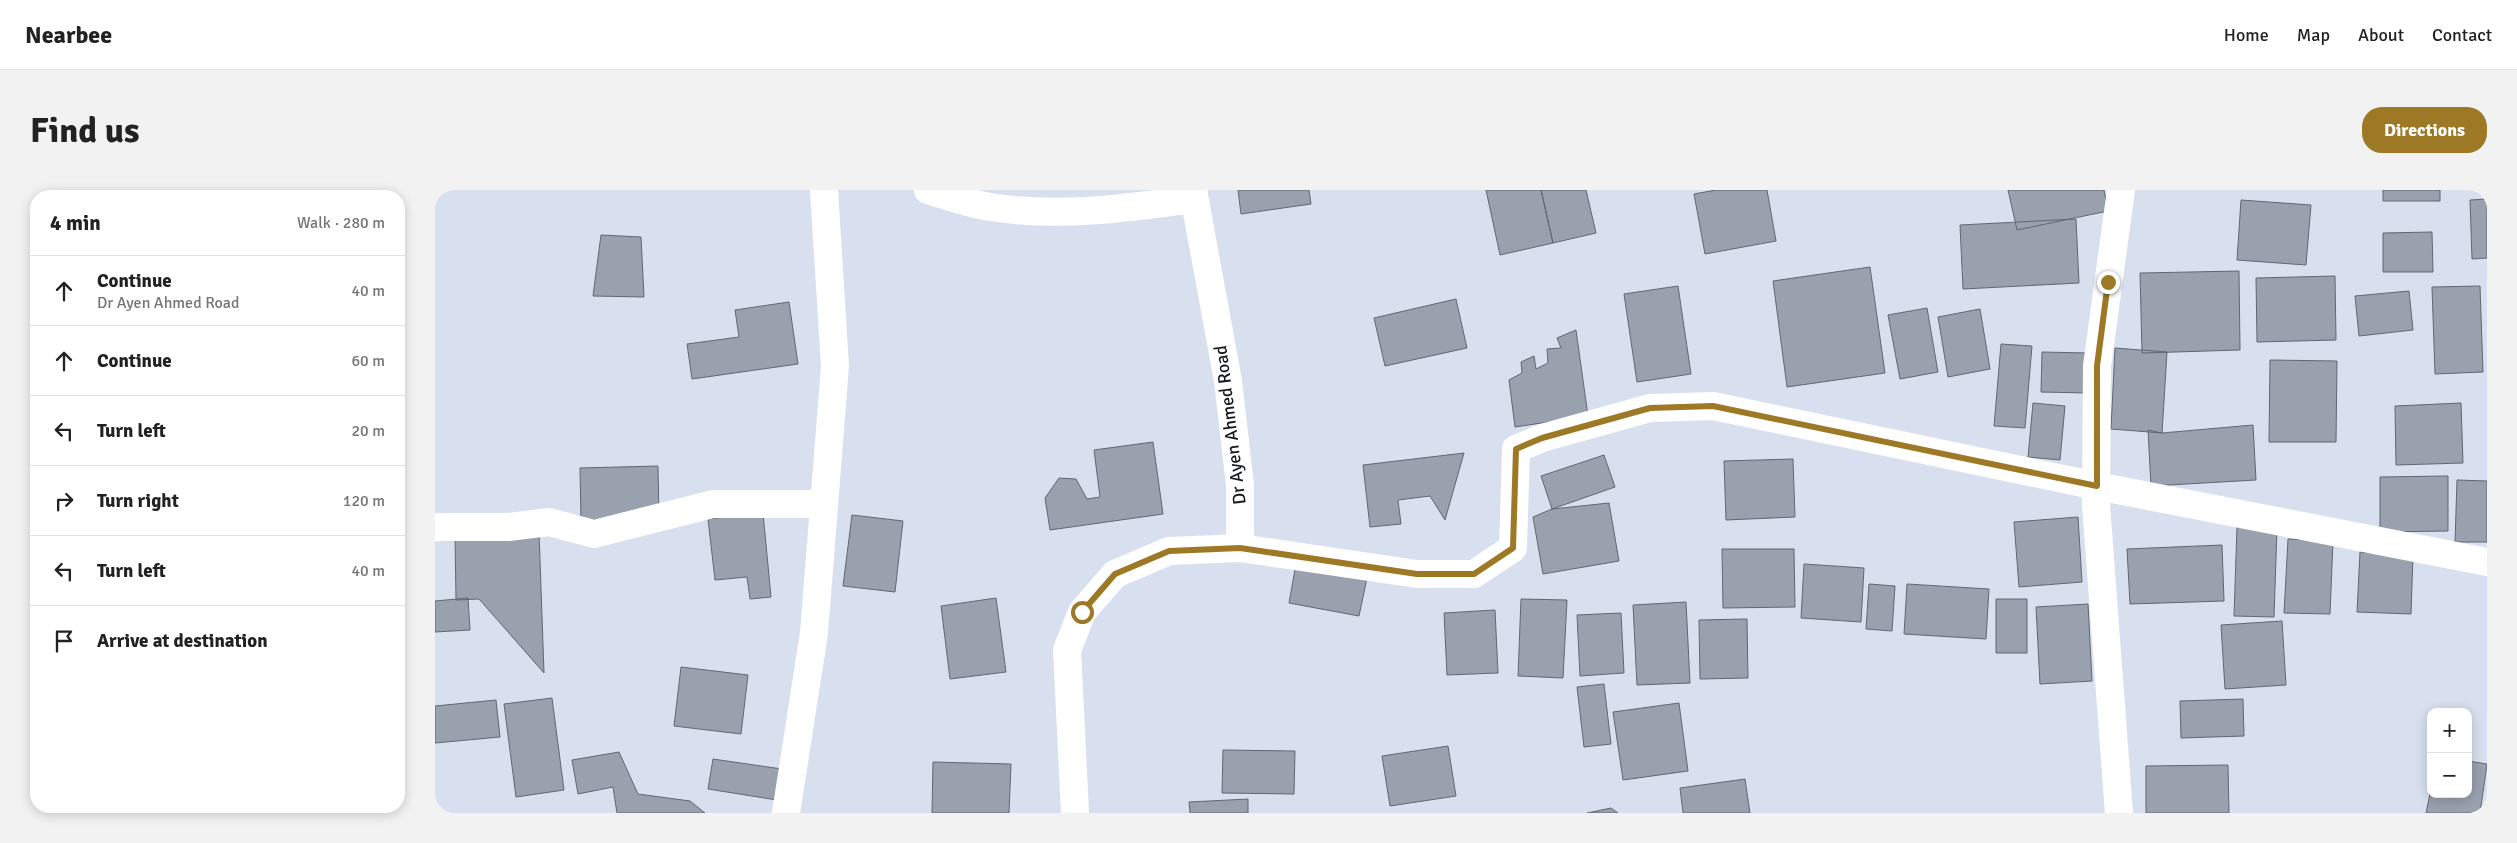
<!DOCTYPE html>
<meta charset="utf-8">
<style>
body{margin:0;font-family:Signika,sans-serif;background:#f2f2f2;color:#222}
.controls{position:absolute;right:15px;bottom:15px;display:grid;overflow:hidden;border-radius:10px;box-shadow:0 2px 12px #0003}
.controls button{width:45px;height:45px;display:grid;place-items:center;padding:0;border:0;border-bottom:1px solid #e0e0e0;background:#fff;color:#222;font:25px sans-serif}
.stop{position:absolute;width:15px;height:15px;margin:-11px;border:4px solid #9e7925;border-radius:50%;background:#fff}
.stop.end{background:#9e7925;border-color:#fff;box-shadow:0 1px 5px #0008}
.list{margin:0;padding:0;list-style:none}
h2{display:flex;justify-content:space-between;align-items:center;height:65px;margin:0;padding:0 20px;font-size:21px}
h2 small{font-size:16px;font-weight:400;color:#767676}
.list li{display:grid;grid-template-columns:32px 1fr auto;gap:15px;align-items:center;box-sizing:border-box;height:70px;padding:0 20px;border-top:1px solid #e0e0e0}
.list b{display:block;font-size:19px;white-space:nowrap}
.list p{margin:0;font-size:16px;white-space:nowrap;color:#767676}
.list em{font-size:16px;font-style:normal;color:#767676}
.icon{flex:none;width:28px;height:28px;fill:none;stroke:currentColor;stroke-width:2;stroke-linecap:round;stroke-linejoin:round}
.map{position:relative;flex:none;width:2052px;height:623px;overflow:hidden;border-radius:20px}
header{display:flex;align-items:center;gap:30px;box-sizing:border-box;height:70px;padding:0 25px;background:#fff;border-bottom:1px solid #e0e0e0}
header strong{font-size:24px}
nav{display:flex;gap:28px;margin-inline-start:auto;font-size:18px}
.intro{display:flex;align-items:center;justify-content:space-between;box-sizing:border-box;height:120px;padding:0 30px}
h1{margin:0;font-size:35px}
.button{padding:12px 22px;border-radius:20px;background:#9e7925;color:#fff;font-size:18px;font-weight:700}
main{display:flex;gap:30px;padding:0 30px}
aside{flex:1;background:#fff;border-radius:20px;box-shadow:0 2px 12px #0003}
.map>svg:first-child{display:block}
</style>
<header>
<strong>Nearbee</strong>
<nav><a>Home</a><a>Map</a><a>About</a><a>Contact</a></nav>
</header>
<div class="intro"><h1>Find us</h1><a class="button">Directions</a></div>
<main>
<aside>
<h2>4 min<small>Walk · 280 m</small></h2>
<ul class="list">
<li><svg class="icon" aria-label="ahead" viewBox="0 0 24 24"><path d="M12 20V5M6 11l6-6 6 6"/></svg><div><b>Continue</b><p>Dr Ayen Ahmed Road</p></div><em>40 m</em></li>
<li><svg class="icon" aria-label="ahead" viewBox="0 0 24 24"><path d="M12 20V5M6 11l6-6 6 6"/></svg><div><b>Continue</b></div><em>60 m</em></li>
<li><svg class="icon" aria-label="left" viewBox="0 0 24 24"><path d="M17 20v-9H6M10 6l-5 5 5 5"/></svg><div><b>Turn left</b></div><em>20 m</em></li>
<li><svg class="icon" aria-label="right" viewBox="0 0 24 24"><path d="M7 20v-9h11M14 6l5 5-5 5"/></svg><div><b>Turn right</b></div><em>120 m</em></li>
<li><svg class="icon" aria-label="left" viewBox="0 0 24 24"><path d="M17 20v-9H6M10 6l-5 5 5 5"/></svg><div><b>Turn left</b></div><em>40 m</em></li>
<li><svg class="icon" aria-label="arrive" viewBox="0 0 24 24"><path d="M6 21V4h12l-3 4 3 4H6"/></svg><div><b>Arrive at destination</b></div></li>
</ul>
</aside>
<div class="map">
<svg width="2052" height="623" viewBox="0 0 2052 623">
<rect width="100%" height="100%" fill="#d8dfee"/>
<path fill="#99a0ae" stroke="#616773" d="M803 0H874L876 14 806 24Z
M1051 0H1106L1118 53 1065 65Z
M1106 0H1151L1161 43 1118 53Z
M1281 0H1332L1341 51 1270 64 1259 4Z
M1573 0H1669L1673 21 1582 40Z
M1948 0H2005V11H1948Z
M2052 9V68L2037 69 2035 10Z
M1806 10 1876 15 1871 75 1802 70Z
M1641 29 1644 93 1528 99 1525 35Z
M1997 42 1998 82H1948V43Z
M166 45 206 47 209 107 158 106Z
M1435 77 1450 183 1352 197 1338 91Z
M1804 81 1805 160 1707 163 1705 83Z
M1900 86 1901 150 1822 152 1821 88Z
M1243 96 1256 184 1202 192 1189 104Z
M2045 96 2048 182 2000 184 1997 97Z
M1974 101 1978 140 1924 146 1920 106Z
M1021 109 1032 158 950 176 939 128Z
M354 112 363 174 257 189 252 154 304 147 300 120Z
M1492 118 1503 182 1465 189 1453 125Z
M1545 119 1555 179 1513 187 1503 127Z
M1141 140 1153 226 1080 237 1074 190 1087 183 1086 172 1099 166 1101 179 1113 173 1112 159 1126 158 1122 148Z
M1566 154 1597 156 1590 238 1559 236Z
M1680 158 1732 162 1727 243 1676 239Z
M1607 162 1654 163 1653 203 1606 202Z
M1835 170 1902 171 1901 252H1834Z
M1598 213 1630 216 1625 270 1593 267Z
M2026 213 2028 273 1961 275 1960 216Z
M1818 235 1821 290 1716 296 1713 240 1727 243Z
M718 252 728 324 615 340 610 308 624 288 641 289 652 309 665 307 659 260Z
M1029 263 1010 330 995 306 963 310 966 334 935 337 928 275Z
M1169 265 1180 297 1117 319 1106 286Z
M1358 269 1360 327 1291 330 1289 271Z
M223 276 224 328 146 330 145 278Z
M2013 286V341L1945 342V287Z
M2022 290 2052 291V352H2020Z
M1174 313 1184 371 1108 384 1098 327 1117 319Z
M328 323 336 407 315 409 312 387 280 390 273 329Z
M417 325 468 331 460 402 408 396Z
M1643 327 1647 392 1584 397 1579 332Z
M1802 337 1842 339 1839 427 1799 426Z
M104 342 109 483 44 409 21 410 20 345Z
M1853 349 1898 351 1895 424 1849 423Z
M1787 355 1789 411 1695 414 1692 359Z
M1287 359H1359L1360 417 1288 418Z
M1925 362 1978 365 1976 424 1922 422Z
M861 374 932 388 924 426 854 413Z
M1369 374 1429 378 1426 432 1366 428Z
M1434 394 1460 396 1457 441 1431 439Z
M1472 394 1554 399 1551 449 1469 444Z
M33 408 35 440 0 442V411Z
M561 408 571 482 515 489 506 416Z
M1086 409 1132 410 1128 488 1083 486Z
M1561 409H1592V463H1561Z
M1251 412 1255 493 1202 495 1198 415Z
M1653 414 1657 491 1605 494 1601 417Z
M1060 420 1063 483 1012 485 1009 423Z
M1186 423 1189 483 1145 486 1142 425Z
M1312 429 1313 488 1265 489 1264 430Z
M1847 431 1851 495 1790 499 1786 435Z
M246 477 313 485 306 544 239 536Z
M1169 494 1176 554 1149 557 1142 497Z
M117 508 129 600 81 607 69 514Z
M1808 509 1809 546 1746 548 1745 511Z
M61 510 65 547 0 553V516Z
M1244 513 1253 581 1188 590 1178 522Z
M1013 556 1021 606 955 616 947 566Z
M788 560 860 561 859 604 787 603Z
M184 562 203 604 255 611 270 623H182L178 597 143 604 137 570Z
M278 569 347 579 342 610 273 599Z
M2033 571 2052 574 2045 623H1991L1996 599V604H2033Z
M498 572 576 574 574 623H497Z
M1793 575 1794 623H1711V576Z
M1310 589 1315 623H1248L1245 598Z
M813 609V623H755L754 612Z
M1176 618 1183 623H1152Z"/>
<g fill="none" stroke-linecap="round" stroke-linejoin="round">
<path stroke="#fff" stroke-width="28" d="M493 0C513 6 535 14 556 17 623 28 693 18 759 9
M0 337H73L114 332 159 344 278 314H389
M805 358 982 384H1039L1078 358 1081 259 1107 248 1215 218 1278 216 1662 296 2052 372
M351 623 379 443 400 176 389 0
M640 623 632 460 647 422 680 384 734 361 805 358V295L793 191 758 0
M1684 623 1661 315 1662 176 1686 0"/>
</g>
<g fill="none" stroke-linecap="round" stroke-linejoin="round">
<path stroke="#9e7925" stroke-width="6" d="M647 422 680 384 734 361 805 358 982 384H1039L1078 358 1081 259 1107 248 1215 218 1278 216 1662 296V176L1673 92"/>
</g>
<g text-anchor="middle" dominant-baseline="central" stroke-width="4" stroke-linejoin="round" paint-order="stroke">
<g font-size="18" fill="#16191d" stroke="#fff">
<text transform="translate(795 235) rotate(-97)">Dr Ayen Ahmed Road</text>
</g>
</g>
</svg>
<div class="controls">
<button>+</button>
<button>−</button>
</div>
<div class="stop" style="left:647px;top:422px"></div>
<div class="stop end" style="left:1673px;top:92px"></div>
</div>
</main>
